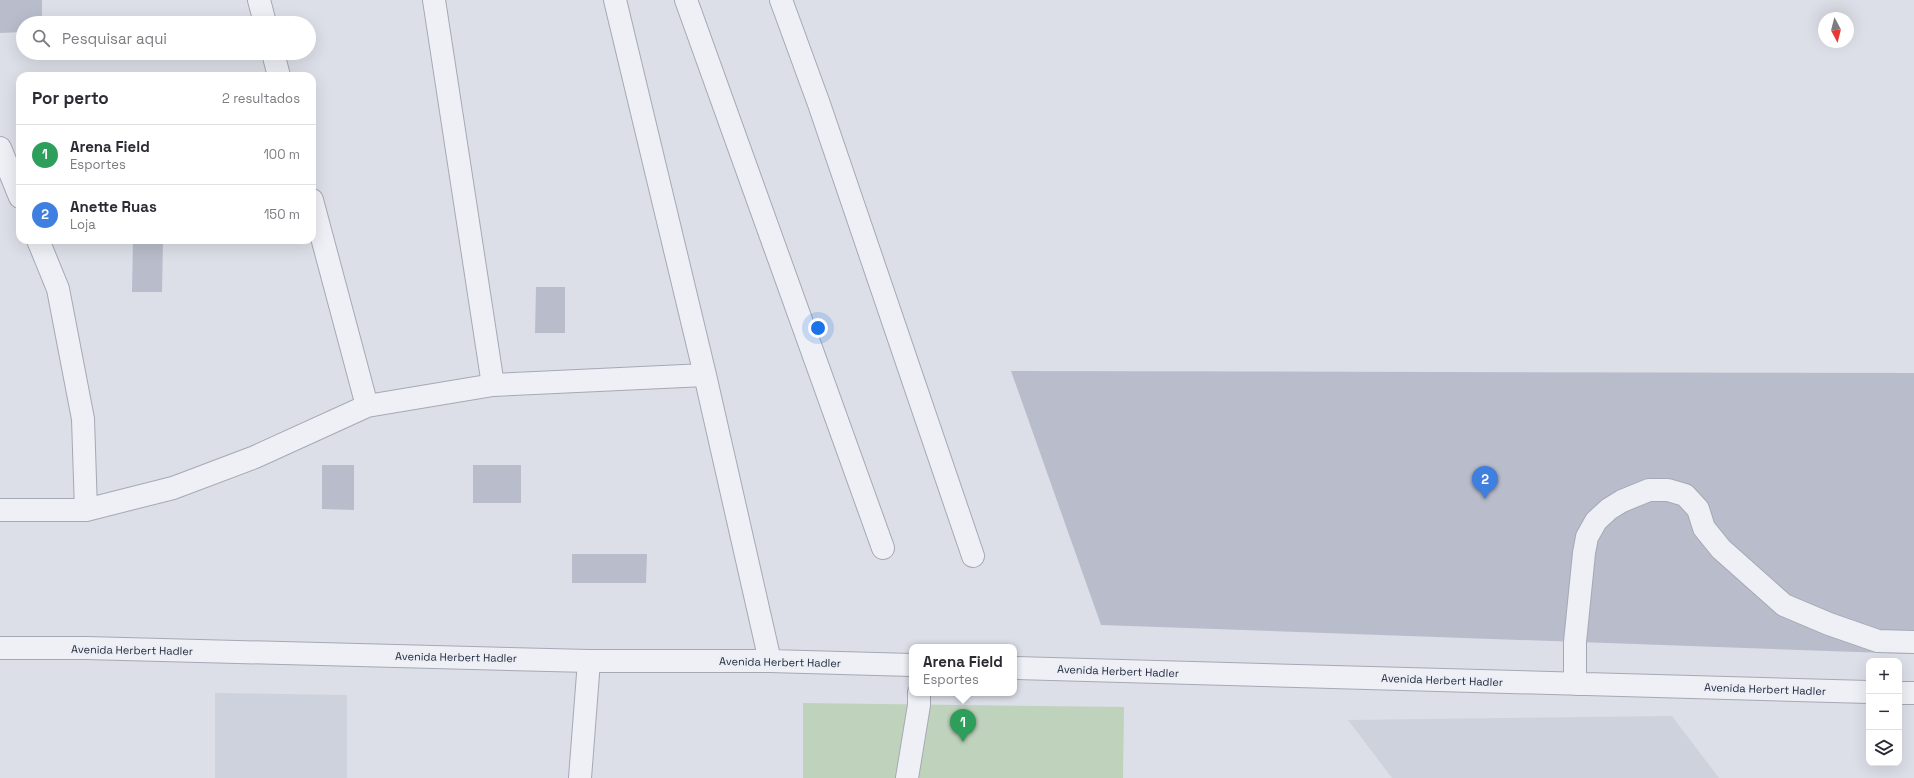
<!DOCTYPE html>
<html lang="pt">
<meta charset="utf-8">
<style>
body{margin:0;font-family:"Space Grotesk",sans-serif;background:#f2f2f3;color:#2b2b33}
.controls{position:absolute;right:12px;bottom:12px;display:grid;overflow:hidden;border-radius:8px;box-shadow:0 4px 16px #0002}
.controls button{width:36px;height:36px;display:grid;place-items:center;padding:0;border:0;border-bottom:1px solid #e1e1e2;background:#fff;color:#2b2b33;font:20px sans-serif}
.compass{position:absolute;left:1818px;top:12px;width:36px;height:36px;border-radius:50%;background:#fff;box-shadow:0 4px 16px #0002;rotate:173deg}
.you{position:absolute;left:818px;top:328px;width:14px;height:14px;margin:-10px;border:3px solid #fff;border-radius:50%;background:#1a73e8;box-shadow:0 0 0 6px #1a73e833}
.badge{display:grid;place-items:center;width:26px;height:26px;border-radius:50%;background:#7c3aed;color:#fff;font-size:13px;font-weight:700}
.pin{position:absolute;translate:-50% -33px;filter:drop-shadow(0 1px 2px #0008)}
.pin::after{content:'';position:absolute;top:21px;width:14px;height:12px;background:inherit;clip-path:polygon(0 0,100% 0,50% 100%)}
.popup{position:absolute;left:909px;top:644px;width:108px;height:52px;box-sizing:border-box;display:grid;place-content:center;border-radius:8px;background:#fff;filter:drop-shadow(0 1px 3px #0005);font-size:13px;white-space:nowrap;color:#7c7c81}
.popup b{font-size:15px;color:#2b2b33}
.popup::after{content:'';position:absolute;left:50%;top:100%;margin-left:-8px;border:8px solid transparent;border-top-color:#fff}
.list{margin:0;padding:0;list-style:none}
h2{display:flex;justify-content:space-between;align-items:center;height:52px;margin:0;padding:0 16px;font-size:17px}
h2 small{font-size:13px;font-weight:400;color:#7c7c81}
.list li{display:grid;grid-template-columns:26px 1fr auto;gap:12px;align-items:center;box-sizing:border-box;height:60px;padding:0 16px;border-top:1px solid #e1e1e2}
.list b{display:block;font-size:15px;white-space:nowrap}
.list p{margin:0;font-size:13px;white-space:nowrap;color:#7c7c81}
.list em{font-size:13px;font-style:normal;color:#7c7c81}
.icon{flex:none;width:22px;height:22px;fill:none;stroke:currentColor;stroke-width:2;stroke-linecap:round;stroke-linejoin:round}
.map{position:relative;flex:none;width:1914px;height:778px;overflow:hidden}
.search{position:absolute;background:#fff;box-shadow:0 4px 16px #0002;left:16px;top:16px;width:300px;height:44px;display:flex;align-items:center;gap:10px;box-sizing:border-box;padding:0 14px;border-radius:22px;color:#7c7c81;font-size:15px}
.panel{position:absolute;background:#fff;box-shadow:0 4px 16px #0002;left:16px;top:72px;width:300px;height:172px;border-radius:12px}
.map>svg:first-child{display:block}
</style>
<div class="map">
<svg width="1914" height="778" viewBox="0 0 1914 778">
<rect width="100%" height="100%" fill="#dcdfe7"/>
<path fill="#cdd2dd" d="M215 693 347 695V778H215Z
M1672 716 1719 778H1392L1348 720Z"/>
<path fill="#bfd2bc" d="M803 703 1124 707 1123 778H803Z"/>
<path fill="#b9bdcb" d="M0 0H42V23H23V32L0 33Z
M133 240H163L162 292H132Z
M536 287H565V333H535Z
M1011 371 1914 373V654L1101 625Z
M322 465H354V510L322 509Z
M473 465H521V503H473Z
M572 554H647L646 583H572Z"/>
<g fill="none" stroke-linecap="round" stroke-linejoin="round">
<g stroke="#a5a9b5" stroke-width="24">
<path id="minor" d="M259 0 265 23
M434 0 493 385
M615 0 705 375 770 661
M686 0 883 548
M781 0 819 104 973 556
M273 53 279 76
M0 148 20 197
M312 200 367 406
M38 240 58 289 83 419 86 510
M0 510H86L173 488 255 457 367 406 493 385 705 375
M0 648H86L589 661H770L912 665
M1014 668 1869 692
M1575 684V642L1584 553 1587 537 1596 521 1609 509 1622 501 1649 490H1668L1685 495 1698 509 1704 528 1721 549 1784 605 1829 624 1878 641 1914 642
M1899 693H1914
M580 778 589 661
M907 778 919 705V693"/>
</g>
<use href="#minor" stroke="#eff0f5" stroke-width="22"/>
</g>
<g text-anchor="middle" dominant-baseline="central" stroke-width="3.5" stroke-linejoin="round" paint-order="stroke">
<g font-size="11" fill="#242b3f" stroke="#ebeef5">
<text transform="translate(132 650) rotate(1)">Avenida Herbert Hadler</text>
<text transform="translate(456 657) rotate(1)">Avenida Herbert Hadler</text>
<text transform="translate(780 662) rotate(1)">Avenida Herbert Hadler</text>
<text transform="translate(1118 671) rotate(2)">Avenida Herbert Hadler</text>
<text transform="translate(1442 680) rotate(2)">Avenida Herbert Hadler</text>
<text transform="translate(1765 689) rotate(2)">Avenida Herbert Hadler</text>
</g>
</g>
</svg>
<div class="controls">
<button>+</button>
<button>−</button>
<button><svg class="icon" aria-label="layers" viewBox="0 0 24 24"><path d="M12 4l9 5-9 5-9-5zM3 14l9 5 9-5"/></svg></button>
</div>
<svg class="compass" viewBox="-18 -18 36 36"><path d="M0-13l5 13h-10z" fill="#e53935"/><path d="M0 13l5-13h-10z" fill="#7c7c81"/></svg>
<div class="you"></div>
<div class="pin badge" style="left:963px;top:742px;background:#2e9e5b">1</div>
<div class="popup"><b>Arena Field</b>Esportes</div>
<div class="pin badge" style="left:1485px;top:499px;background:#3f7fe0">2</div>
<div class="search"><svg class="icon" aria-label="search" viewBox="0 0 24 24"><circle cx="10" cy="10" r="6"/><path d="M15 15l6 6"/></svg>Pesquisar aqui</div>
<section class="panel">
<h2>Por perto<small>2 resultados</small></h2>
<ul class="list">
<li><span class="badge" style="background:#2e9e5b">1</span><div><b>Arena Field</b><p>Esportes</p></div><em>100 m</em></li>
<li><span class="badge" style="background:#3f7fe0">2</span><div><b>Anette Ruas</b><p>Loja</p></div><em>150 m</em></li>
</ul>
</section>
</div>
